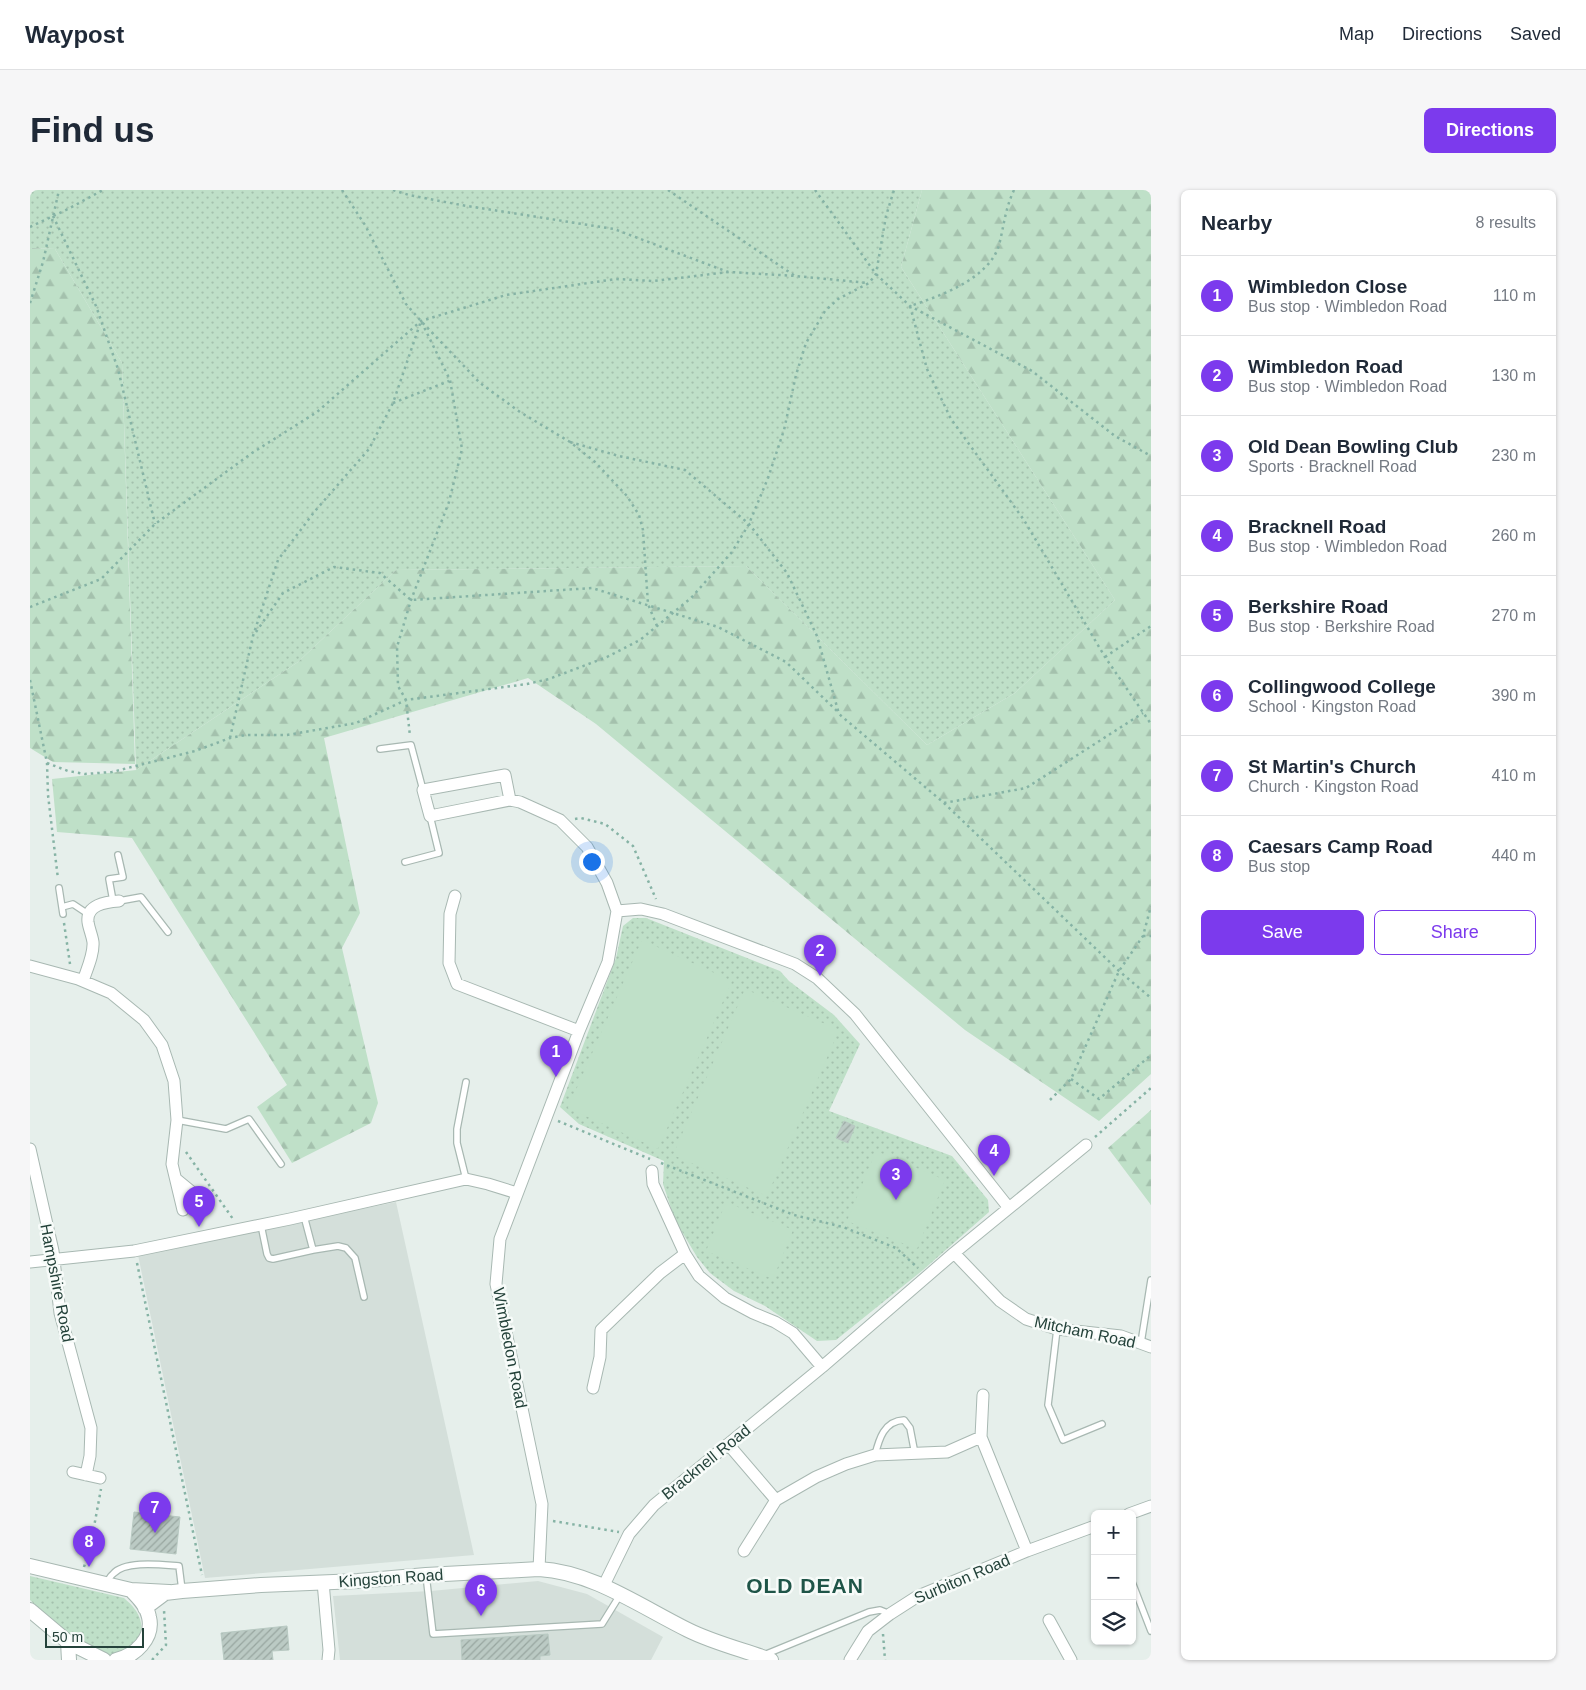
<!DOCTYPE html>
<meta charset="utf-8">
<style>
body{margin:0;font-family:Arial,sans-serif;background:#f6f6f7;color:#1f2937}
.controls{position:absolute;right:15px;bottom:15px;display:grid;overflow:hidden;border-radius:8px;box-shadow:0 1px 4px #0004}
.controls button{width:45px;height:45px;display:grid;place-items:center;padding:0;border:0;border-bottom:1px solid #e0e1e3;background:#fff;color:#1f2937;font:25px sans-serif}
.scale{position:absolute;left:15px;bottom:12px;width:99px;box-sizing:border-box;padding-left:5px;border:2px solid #24423a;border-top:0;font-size:14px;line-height:18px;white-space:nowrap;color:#24423a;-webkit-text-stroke:4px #f7fbf9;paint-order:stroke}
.you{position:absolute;left:561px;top:671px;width:18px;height:18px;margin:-12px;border:4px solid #fff;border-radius:50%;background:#1a73e8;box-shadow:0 0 0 8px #1a73e833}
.badge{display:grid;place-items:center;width:32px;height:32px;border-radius:50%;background:#7c3aed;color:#fff;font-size:16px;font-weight:700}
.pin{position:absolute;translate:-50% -41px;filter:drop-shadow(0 1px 2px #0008)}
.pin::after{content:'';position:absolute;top:26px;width:18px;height:15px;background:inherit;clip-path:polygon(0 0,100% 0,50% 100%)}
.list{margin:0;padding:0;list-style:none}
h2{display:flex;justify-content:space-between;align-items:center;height:65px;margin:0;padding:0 20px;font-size:21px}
h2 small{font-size:16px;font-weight:400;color:#747a83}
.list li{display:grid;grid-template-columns:32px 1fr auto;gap:15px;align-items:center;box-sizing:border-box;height:80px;padding:0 20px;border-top:1px solid #e0e1e3}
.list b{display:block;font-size:19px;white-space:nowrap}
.list p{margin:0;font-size:16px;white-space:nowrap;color:#747a83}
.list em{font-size:16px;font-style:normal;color:#747a83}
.actions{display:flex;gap:10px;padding:15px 20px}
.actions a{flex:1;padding:11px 0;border:1px solid #7c3aed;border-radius:8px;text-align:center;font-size:18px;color:#7c3aed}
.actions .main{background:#7c3aed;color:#fff}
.icon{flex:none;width:28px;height:28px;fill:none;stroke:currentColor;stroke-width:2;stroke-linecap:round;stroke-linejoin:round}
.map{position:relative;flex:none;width:1121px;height:1470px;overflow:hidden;border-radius:8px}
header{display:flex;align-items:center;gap:30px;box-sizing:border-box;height:70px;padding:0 25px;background:#fff;border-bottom:1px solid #e0e1e3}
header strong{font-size:24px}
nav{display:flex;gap:28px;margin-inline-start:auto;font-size:18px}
.intro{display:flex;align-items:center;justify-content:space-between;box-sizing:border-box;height:120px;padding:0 30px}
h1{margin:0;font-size:35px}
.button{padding:12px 22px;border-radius:8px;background:#7c3aed;color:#fff;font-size:18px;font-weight:700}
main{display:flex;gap:30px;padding:0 30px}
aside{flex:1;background:#fff;border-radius:8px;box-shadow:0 1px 4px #0004}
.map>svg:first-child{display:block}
</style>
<header>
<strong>Waypost</strong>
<nav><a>Map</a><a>Directions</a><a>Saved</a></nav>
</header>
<div class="intro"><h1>Find us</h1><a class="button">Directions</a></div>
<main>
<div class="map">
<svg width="1121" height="1470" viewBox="0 0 1121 1470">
<defs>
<pattern id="green-dots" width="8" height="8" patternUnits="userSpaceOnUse" patternTransform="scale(1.25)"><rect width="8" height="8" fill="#bfe0c8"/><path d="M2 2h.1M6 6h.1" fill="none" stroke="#a4c1ad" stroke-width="1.8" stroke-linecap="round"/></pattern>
<pattern id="forest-firs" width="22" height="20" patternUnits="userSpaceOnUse" patternTransform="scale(1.25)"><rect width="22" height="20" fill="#bfe0c8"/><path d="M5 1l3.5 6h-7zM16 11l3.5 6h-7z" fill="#a4c1ad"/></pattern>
<pattern id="building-hatch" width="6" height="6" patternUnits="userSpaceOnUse" patternTransform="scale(1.25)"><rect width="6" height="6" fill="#bbcac4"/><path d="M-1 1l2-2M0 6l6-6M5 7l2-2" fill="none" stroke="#98a6a0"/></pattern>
</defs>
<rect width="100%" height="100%" fill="#e6efeb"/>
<path fill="#d4dfda" d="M366 1012 444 1365 175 1388 108 1065Z
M508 1391 557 1404 633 1447 621 1470H310L303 1406 401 1401Z"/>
<path fill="url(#green-dots)" d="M0 0H892L871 77 1085 410 985 503 897 555 716 376 366 380 268 472 106 580 92 173 25 59 0 58Z
M603 728H616L750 781 759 791 804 825 830 854 799 921 922 966 958 1010 959 1022 893 1080 806 1150 787 1151 735 1116 704 1101 680 1083 667 1067 645 1030 633 994 634 971 549 934 530 917 586 768 593 736Z
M0 1386 94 1408C102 1415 109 1422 111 1433 115 1453 87 1470 69 1464 46 1455 18 1427 0 1410Z"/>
<path fill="url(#forest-firs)" d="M892 0H1121V884L1069 931 935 840 566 534 498 488 294 548 330 723 312 758 348 913 341 933 262 973 227 917 257 895 102 648 27 642 22 589 106 580 268 472 366 380 716 376 897 555 985 503 1085 410 871 77Z
M0 58 25 59 92 173 105 574 23 572 0 558Z
M1121 920V1015L1078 958Z"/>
<path fill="#bfe0c8" d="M612 750 702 791 628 959 538 918Z
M715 799 809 840 737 1006 643 965Z
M846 961 915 990 887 1059 817 1031Z
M696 1012 763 1040 743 1089 676 1061Z"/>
<path fill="url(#building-hatch)" stroke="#b8c9c2" d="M814 931 825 936 818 953 806 948Z
M104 1322 150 1327 146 1364 100 1359Z
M257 1436 259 1460 242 1461 243 1470H194L191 1443Z
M518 1444 520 1465 510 1466V1470H432L431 1450Z"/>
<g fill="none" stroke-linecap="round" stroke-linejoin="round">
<g stroke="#a8b8b2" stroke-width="8">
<path id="service" d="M350 559 381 555 393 600
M375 672 409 663 400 626
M29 698 33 724
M83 711 79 689 93 687 88 665
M89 711 111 707 138 742
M32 717 43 714 58 724
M436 892 427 939V953L436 989
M147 930 196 939 219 929 251 974
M274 1026 283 1060
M231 1035 237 1064 239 1068 243 1069 283 1060 308 1056 316 1058 325 1068 334 1107
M1027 1139 1018 1215 1033 1250 1072 1234
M1111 1153 1121 1090
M845 1265C849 1249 854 1231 874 1230L880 1238 885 1264
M396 1385 403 1444 572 1434 590 1405
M1102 1392 1121 1441
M76 1394C78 1391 80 1386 83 1384 95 1370 133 1375 149 1376L152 1400
M734 1465 839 1422 850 1420 860 1424"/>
</g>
<g stroke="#a8b8b2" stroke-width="13">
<path id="minor" d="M480 610 475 585 393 600 400 626 480 610 490 612 530 630 557 657 577 693 587 721
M425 706 420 724 419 773 427 794 549 841
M0 776 48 789 81 803 114 830 132 855 144 891 147 930 142 974 153 1020
M53 791C57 779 64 764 63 752 62 745 59 739 58 732 56 715 75 712 89 711
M0 959 23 1061 30 1123 61 1238 60 1266 56 1285
M622 981 623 994 655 1064 669 1086 695 1108 723 1123 745 1132 763 1143 792 1177
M146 989 174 1012
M924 1063 970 1111 996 1129 1027 1139 1091 1146 1121 1157
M0 1072 104 1061 260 1029 436 989 458 994 487 1003
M563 1198 570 1167 571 1140 630 1083 655 1064
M953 1205 951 1247 997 1361
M698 1254 746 1310
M43 1282 70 1288
M1099 1324 1121 1316
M714 1361 746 1310 786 1287 816 1274 845 1265 917 1262 951 1247
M509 1379 512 1314 466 1094 470 1049 549 841 578 772 587 721 611 719 633 724 765 774 787 788 825 824 979 1018
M293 1392 299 1460 298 1470
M573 1397 599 1344 624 1315 792 1177 924 1063 1056 955
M1019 1430 1041 1470
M820 1470 838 1441 860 1424 888 1406 997 1361 1065 1336"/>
</g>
<g stroke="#a8b8b2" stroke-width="16">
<path id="tertiary" d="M0 1376 101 1400 139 1402
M115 1418 135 1403 152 1401 231 1395 328 1391 396 1385 509 1379C563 1382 611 1417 658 1440 684 1453 714 1460 741 1470
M0 1420 38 1452 74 1470
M38 1452 39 1470
M86 1470C105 1466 124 1448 119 1427 117 1416 108 1407 101 1400"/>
</g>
<path stroke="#86b3a5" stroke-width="2.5" stroke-dasharray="2.5 4" stroke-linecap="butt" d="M312 0 335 35 376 114 391 131 450 193 490 222 540 252 565 272 597 306 609 325 613 340 618 414 627 436
M363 0 379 5 431 15 584 39 698 82
M638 0 765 86
M785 0 846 84 880 116 1002 181 1085 246 1121 266
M984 0C975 19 974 36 969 55 959 89 910 106 880 116L897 179 921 229 994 330 1075 467 1121 534
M23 26 66 116 88 179 125 334
M0 37 38 19 73 0
M0 113 13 72 29 0
M363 213 419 191
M540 252 589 266 655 280 719 334 757 383 787 446 809 524 914 613 1089 781 1121 808
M0 417 71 389 125 334 222 263 287 222 391 131 476 105 586 89 623 91 699 82 766 86 838 93
M226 442 253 403 304 377 350 383 381 410 562 398 688 437 756 472 808 522
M1075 467 1121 436
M0 490 17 573 18 605 28 689
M200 548 223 446 248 370 285 321 339 259 363 213 391 131 420 190 432 259 419 312 381 410 367 457 368 496 376 510 380 546
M17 573 38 581 55 584 82 582 165 561 200 548 216 545H257L326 533 376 510 497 494 519 489 577 467 610 450 661 408 702 362 719 334 738 288 754 240 766 185 776 153 795 121 808 109 839 93 846 84 856 26 864 0
M914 613 996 598 1113 523
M545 629 551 628 575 634 603 656 626 709
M34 733 40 774
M1113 746H1121
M1041 889 1069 909 1121 865
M1020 910 1041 889 1089 781 1113 746 1121 716
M528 931 620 969
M1065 947 1121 898
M156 962 203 1029
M631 973 764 1025 813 1037 866 1058 888 1078
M107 1073 172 1385
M523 1331 589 1342
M54 1377 61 1353 71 1299
M853 1444 855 1470
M122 1470 136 1455 134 1420"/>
<use href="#service" stroke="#fff" stroke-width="5.5"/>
<use href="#minor" stroke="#fff" stroke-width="11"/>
<use href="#tertiary" stroke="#fff" stroke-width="14"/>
</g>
<g text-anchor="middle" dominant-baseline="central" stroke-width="5" stroke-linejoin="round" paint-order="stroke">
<g font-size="16" fill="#24423a" stroke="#f7fbf9">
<text transform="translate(27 1093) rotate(79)">Hampshire Road</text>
<text transform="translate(1055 1142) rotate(12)">Mitcham Road</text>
<text transform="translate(480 1158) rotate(79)">Wimbledon Road</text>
<text transform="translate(676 1272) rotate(-39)">Bracknell Road</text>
<text transform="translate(361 1388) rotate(-4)">Kingston Road</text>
<text transform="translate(932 1389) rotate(-23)">Surbiton Road</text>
</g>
<g font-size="21" font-weight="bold" letter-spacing="1" fill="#1f5548" stroke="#f7fbf9">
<text x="775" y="1395">OLD DEAN</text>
</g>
</g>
</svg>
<div class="controls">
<button>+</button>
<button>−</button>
<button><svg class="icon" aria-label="layers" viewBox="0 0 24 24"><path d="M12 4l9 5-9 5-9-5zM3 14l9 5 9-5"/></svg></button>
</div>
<div class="scale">50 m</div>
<div class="you"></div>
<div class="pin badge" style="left:526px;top:887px">1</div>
<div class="pin badge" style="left:790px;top:786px">2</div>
<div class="pin badge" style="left:866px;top:1010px">3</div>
<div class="pin badge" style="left:964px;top:986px">4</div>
<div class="pin badge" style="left:169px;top:1037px">5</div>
<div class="pin badge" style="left:451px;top:1426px">6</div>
<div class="pin badge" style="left:125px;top:1343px">7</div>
<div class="pin badge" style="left:59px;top:1377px">8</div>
</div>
<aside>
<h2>Nearby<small>8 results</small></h2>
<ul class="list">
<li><span class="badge">1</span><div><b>Wimbledon Close</b><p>Bus stop · Wimbledon Road</p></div><em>110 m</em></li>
<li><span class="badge">2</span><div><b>Wimbledon Road</b><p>Bus stop · Wimbledon Road</p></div><em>130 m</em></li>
<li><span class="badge">3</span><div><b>Old Dean Bowling Club</b><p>Sports · Bracknell Road</p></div><em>230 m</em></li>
<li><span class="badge">4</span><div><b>Bracknell Road</b><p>Bus stop · Wimbledon Road</p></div><em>260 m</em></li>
<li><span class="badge">5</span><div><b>Berkshire Road</b><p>Bus stop · Berkshire Road</p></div><em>270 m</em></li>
<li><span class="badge">6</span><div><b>Collingwood College</b><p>School · Kingston Road</p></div><em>390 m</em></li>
<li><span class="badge">7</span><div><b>St Martin's Church</b><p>Church · Kingston Road</p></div><em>410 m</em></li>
<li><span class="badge">8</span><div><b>Caesars Camp Road</b><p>Bus stop</p></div><em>440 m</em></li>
</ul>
<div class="actions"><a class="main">Save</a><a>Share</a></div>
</aside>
</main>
